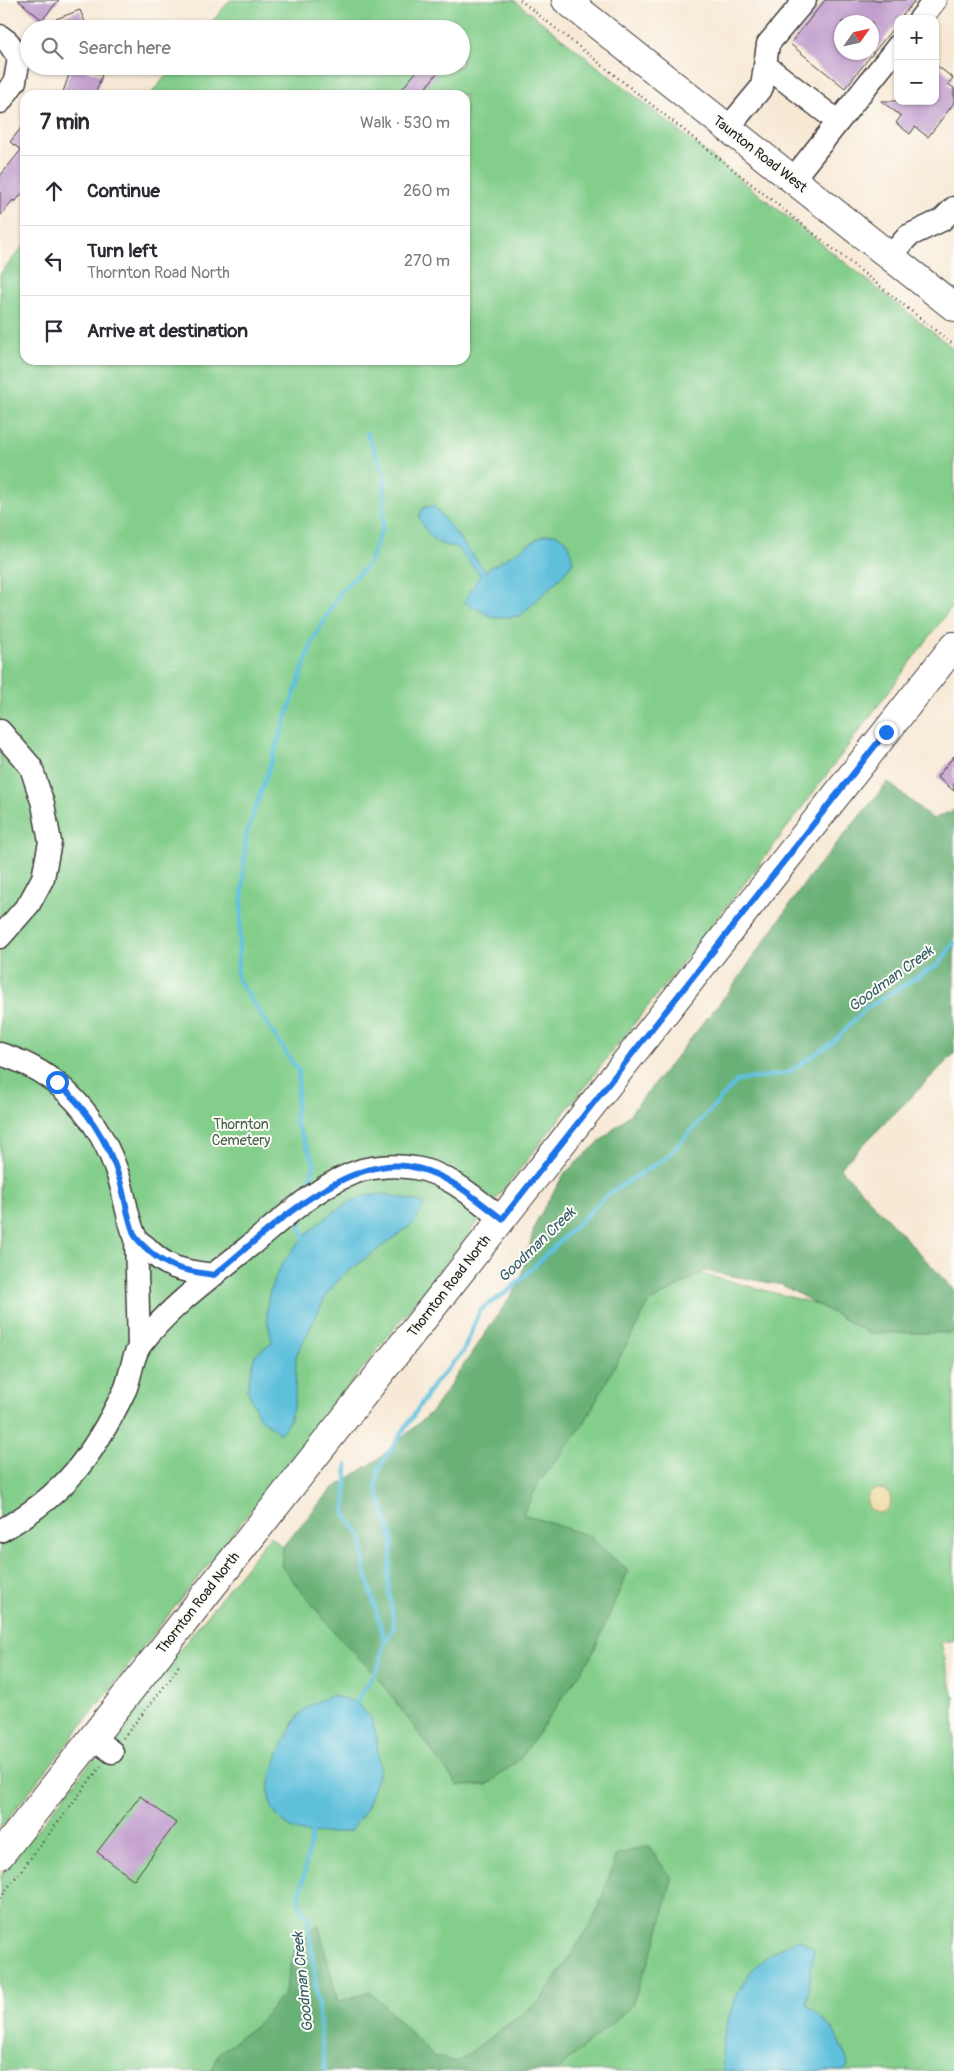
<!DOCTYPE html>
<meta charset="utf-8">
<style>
body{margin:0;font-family:Pangolin,sans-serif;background:#f7f7f7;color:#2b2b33}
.controls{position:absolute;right:15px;top:15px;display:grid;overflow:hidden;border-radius:10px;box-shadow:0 1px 4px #0004}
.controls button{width:45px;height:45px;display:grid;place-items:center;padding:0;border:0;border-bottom:1px solid #e1e1e2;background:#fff;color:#2b2b33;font:25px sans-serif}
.compass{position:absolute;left:834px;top:15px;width:45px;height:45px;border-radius:50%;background:#fff;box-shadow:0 1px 4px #0004;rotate:56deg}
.stop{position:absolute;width:15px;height:15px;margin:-11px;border:4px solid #1a73e8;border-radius:50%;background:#fff}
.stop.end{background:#1a73e8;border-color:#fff;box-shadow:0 1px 5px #0008}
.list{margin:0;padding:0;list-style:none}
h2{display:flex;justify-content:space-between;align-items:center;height:65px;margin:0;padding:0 20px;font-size:21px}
h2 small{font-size:16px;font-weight:400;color:#7c7c81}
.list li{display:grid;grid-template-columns:32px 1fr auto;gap:15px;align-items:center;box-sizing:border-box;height:70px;padding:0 20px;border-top:1px solid #e1e1e2}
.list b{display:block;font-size:19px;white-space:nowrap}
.list p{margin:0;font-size:16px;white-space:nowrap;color:#7c7c81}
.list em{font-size:16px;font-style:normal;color:#7c7c81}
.icon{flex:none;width:28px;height:28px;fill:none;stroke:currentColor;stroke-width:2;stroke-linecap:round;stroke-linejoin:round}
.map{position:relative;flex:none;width:954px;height:2071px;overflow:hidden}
.search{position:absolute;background:#fff;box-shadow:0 1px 4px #0004;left:20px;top:20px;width:450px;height:55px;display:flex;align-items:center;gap:12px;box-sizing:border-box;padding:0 18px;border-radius:28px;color:#7c7c81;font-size:19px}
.panel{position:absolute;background:#fff;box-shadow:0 1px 4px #0004;left:20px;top:90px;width:450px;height:275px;border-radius:15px}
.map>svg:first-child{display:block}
</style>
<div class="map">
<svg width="954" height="2071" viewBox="0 0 954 2071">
<rect width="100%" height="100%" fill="#fdfcf7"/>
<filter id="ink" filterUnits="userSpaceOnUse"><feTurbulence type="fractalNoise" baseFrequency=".02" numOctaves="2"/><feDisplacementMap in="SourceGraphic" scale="10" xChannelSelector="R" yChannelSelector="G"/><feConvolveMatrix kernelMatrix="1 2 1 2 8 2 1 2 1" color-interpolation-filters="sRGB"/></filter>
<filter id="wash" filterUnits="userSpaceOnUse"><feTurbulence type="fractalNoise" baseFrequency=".0096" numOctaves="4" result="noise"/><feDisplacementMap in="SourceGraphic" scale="20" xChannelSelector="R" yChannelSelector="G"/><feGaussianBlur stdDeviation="1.12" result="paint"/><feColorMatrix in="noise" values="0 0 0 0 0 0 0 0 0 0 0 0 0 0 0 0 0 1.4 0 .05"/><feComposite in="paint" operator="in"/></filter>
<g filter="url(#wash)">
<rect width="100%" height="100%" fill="#f7e8d4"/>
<path fill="#83ce8b" stroke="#507554" d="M230 0H514L954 349V604L756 869 0 1829V274L25 244V360H465V95H150L174 66H461V29H206Z
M675 1267 871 1318 954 1332V1640L941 1643 954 1698V2071H0V1877L270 1536 392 1642 491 1499Z"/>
<path fill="#6ab177" stroke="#43664a" d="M888 782 933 819 954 810V1054L840 1168 954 1290V1333H869L782 1285 705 1271 649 1303 583 1425 540 1481 523 1514 589 1536 628 1571 591 1657 520 1759 487 1785 458 1786 374 1673 340 1639 281 1566 283 1546 331 1490 380 1458 433 1410 519 1284 536 1222 564 1174 630 1114 734 985 809 877Z
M648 1846 672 1879 657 1939 631 2007 556 2071H212L219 2053 254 2027 284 1994 296 1945 318 1924 338 2002 370 1991 433 2056 457 2062 541 2000 593 1921 617 1855Z"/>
<path fill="#eeda9e" stroke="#857b5d" d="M867 1501a12 12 0 1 1 24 0a12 12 0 1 1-24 0Z"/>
<path fill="#5ec0dc" stroke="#3d6e7c" d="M434 506 485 571 544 535 556 534 568 542 573 562 561 577 520 616 494 618 464 602 480 575 455 546C437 548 425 532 419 516L424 507Z
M383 1194 425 1203 415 1222 342 1276 327 1294 296 1356 295 1403 288 1423 280 1434 259 1417 247 1389 255 1355 272 1342C270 1331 266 1319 267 1308 269 1263 323 1210 364 1196 370 1194 377 1195 383 1194Z
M331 1695 356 1702 371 1718 376 1734 380 1770 365 1811 350 1831C330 1833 304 1838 287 1825 277 1818 271 1809 269 1797 265 1781 291 1720 304 1710 312 1704 322 1699 331 1695Z
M799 1939 814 1949 807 2004C829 2025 842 2036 848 2066L844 2071H724C720 2053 723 2038 728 2021 742 1975 755 1959 799 1939Z"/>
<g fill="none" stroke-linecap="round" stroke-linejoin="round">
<path stroke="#5ec0dc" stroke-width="4.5" d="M300 1192 310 1179 315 1163 295 1122 299 1072 237 978 246 835 313 640 341 591 368 565 383 526 385 477 367 433
M297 1216 304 1237
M347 1465 345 1514 362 1537 365 1570 385 1642
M356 1702 379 1666 385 1642 394 1627 388 1581 393 1541 376 1486 379 1468 434 1384 463 1352 480 1310 511 1289 608 1194 667 1157 737 1081 787 1073 832 1043 865 1009 939 964 954 943
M312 1834 299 1901 309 1921 325 2071"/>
</g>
<g id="blocks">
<path fill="#be99ca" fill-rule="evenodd" d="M18 0H59L42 20Z
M825 0H915L900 19H898V22L845 88 790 44ZM842 22H872V52H842Z
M80 10 88 29H60L56 19Z
M935 64 953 78 948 84 954 88V103L928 137 915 127 910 134 896 123 901 116 881 101H935Z
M72 66 102 75 95 95H62Z
M421 66H431L438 72 420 95H408L401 90Z
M25 123V190L15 202 13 200 0 216V176L21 150 10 142Z
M954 756V791L937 777Z
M140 1796 176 1823 134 1880 97 1852Z"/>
</g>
</g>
<g filter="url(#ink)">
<use href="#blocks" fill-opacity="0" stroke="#3d3b38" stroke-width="1"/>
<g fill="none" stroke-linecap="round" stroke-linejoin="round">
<g stroke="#3d3b38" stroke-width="25">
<path id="minor" d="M920 19 935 0
M0 36 8 42 19 58 15 81 0 102
M765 65 837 121
M728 128 762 87 768 44 805 0
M793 179 898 46
M890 257 908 236 942 220 954 208
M0 731 31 767 43 804 50 842 43 878 29 904 0 937
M0 1054C60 1072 100 1118 119 1178 125 1196 127 1219 135 1236 137 1241 142 1244 146 1247 168 1270 184 1271 214 1275
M136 1238 139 1346
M0 1531C65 1495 93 1456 125 1390 131 1376 132 1356 141 1344 170 1306 210 1278 247 1248 282 1220 319 1183 362 1170 379 1166 398 1165 415 1168 448 1173 476 1199 502 1219
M92 1737 112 1752"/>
</g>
<g stroke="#3d3b38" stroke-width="30">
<path id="major" d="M566 0 954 307
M0 1855 954 646"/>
</g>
<path stroke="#3d3b38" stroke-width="2.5" stroke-dasharray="1 4" stroke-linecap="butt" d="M520 0 954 345
M123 1738 172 1677 179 1665
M0 1898 101 1766"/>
<use href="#minor" stroke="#fff" stroke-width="22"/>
<use href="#major" stroke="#fff" stroke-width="28"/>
</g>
</g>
<g fill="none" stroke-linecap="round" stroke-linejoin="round" filter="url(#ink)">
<path stroke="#1a73e8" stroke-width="6" d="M57 1082C85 1107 107 1140 119 1177 125 1196 127 1218 135 1236 138 1241 144 1246 148 1250 168 1269 188 1271 214 1275 265 1234 347 1150 417 1168 450 1176 476 1199 502 1219L886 732"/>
</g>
<g text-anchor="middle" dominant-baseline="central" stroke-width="4" stroke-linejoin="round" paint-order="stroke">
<g font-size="14" fill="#1c1c1c" stroke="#fdfcf7">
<text transform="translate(760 154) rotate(38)">Taunton Road West</text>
<text transform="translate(449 1286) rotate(-52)">Thornton Road North</text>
<text transform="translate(198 1603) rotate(-52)">Thornton Road North</text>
</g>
<g font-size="14" fill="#456348" stroke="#fdfcf7">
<text x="241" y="1124">Thornton<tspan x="241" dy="16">Cemetery</tspan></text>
</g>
<g font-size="15" font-style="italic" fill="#365e69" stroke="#fdfcf7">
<text transform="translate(891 979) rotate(-36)">Goodman Creek</text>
<text transform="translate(537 1245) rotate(-44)">Goodman Creek</text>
<text transform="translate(303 1982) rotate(-96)">Goodman Creek</text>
</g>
</g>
</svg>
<div class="controls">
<button>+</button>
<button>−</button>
</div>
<svg class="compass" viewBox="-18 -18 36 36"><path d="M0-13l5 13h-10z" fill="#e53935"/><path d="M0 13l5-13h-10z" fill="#7c7c81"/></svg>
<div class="stop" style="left:57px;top:1082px"></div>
<div class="stop end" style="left:886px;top:732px"></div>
<div class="search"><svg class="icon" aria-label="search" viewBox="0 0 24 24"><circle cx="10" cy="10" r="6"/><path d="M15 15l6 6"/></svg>Search here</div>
<section class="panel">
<h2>7 min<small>Walk · 530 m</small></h2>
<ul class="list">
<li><svg class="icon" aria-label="ahead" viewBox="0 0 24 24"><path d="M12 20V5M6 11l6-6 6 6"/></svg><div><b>Continue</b></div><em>260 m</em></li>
<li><svg class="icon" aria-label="left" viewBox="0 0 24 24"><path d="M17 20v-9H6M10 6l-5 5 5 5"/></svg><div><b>Turn left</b><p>Thornton Road North</p></div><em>270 m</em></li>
<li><svg class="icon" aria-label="arrive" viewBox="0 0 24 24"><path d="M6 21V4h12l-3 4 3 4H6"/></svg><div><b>Arrive at destination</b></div></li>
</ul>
</section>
</div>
